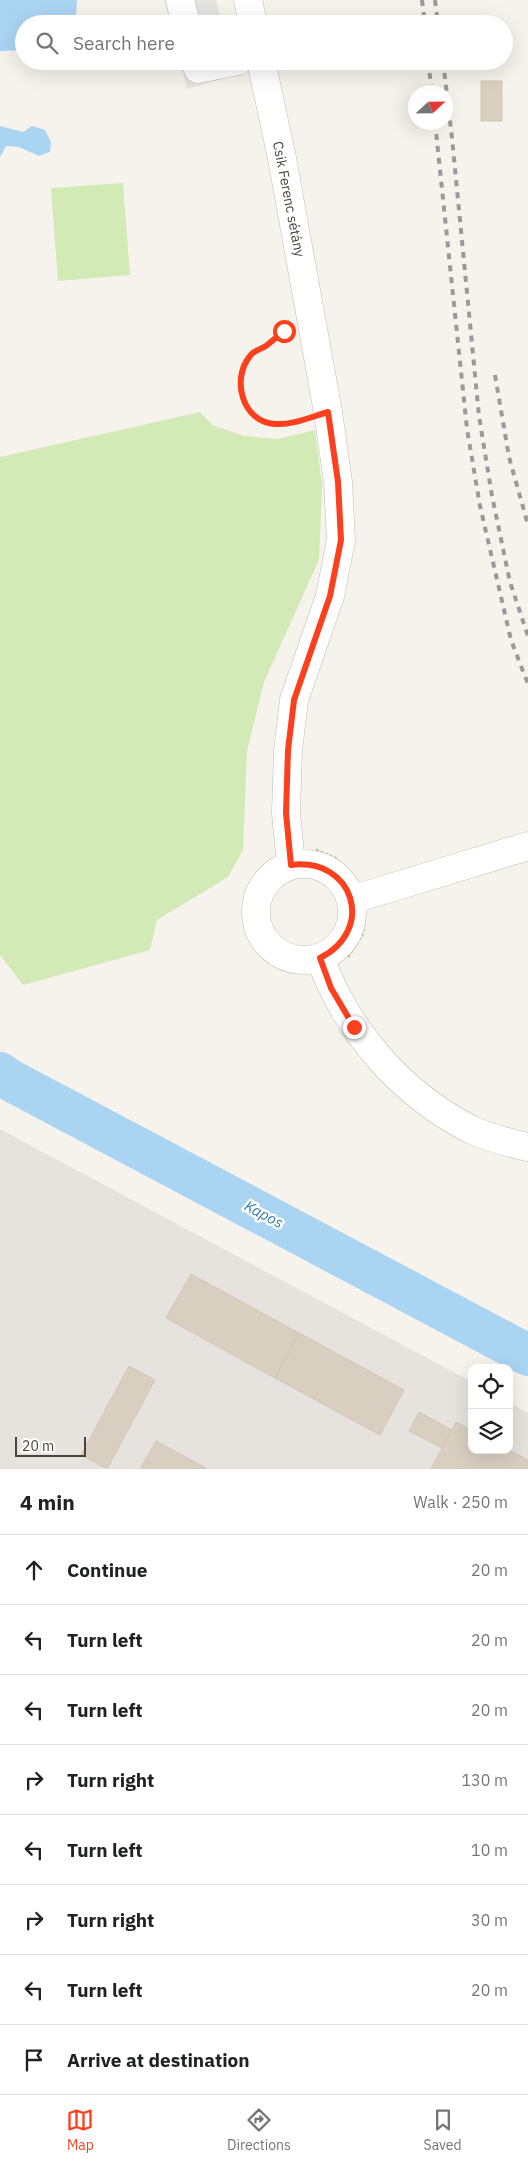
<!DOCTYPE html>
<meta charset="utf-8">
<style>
body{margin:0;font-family:"IBM Plex Sans",sans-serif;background:#f2f2f2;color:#202124}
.controls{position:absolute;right:15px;bottom:15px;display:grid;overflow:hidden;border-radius:10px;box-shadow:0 5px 20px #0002}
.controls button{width:45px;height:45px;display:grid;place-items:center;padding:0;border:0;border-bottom:1px solid #e0e0e0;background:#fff;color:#202124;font:25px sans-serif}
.compass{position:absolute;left:408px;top:85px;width:45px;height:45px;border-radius:50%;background:#fff;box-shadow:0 5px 20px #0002;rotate:68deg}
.scale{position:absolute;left:15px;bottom:12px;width:71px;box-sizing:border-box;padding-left:5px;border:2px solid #4b4439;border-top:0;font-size:14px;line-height:18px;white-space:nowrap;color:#4b4439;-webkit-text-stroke:4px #fff;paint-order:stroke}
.stop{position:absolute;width:15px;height:15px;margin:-11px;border:4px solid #fc3f1d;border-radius:50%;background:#fff}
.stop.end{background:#fc3f1d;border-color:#fff;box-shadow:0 1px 5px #0008}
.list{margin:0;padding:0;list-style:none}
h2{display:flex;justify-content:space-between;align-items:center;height:65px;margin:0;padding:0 20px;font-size:21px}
h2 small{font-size:16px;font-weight:400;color:#757577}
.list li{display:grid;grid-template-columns:32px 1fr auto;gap:15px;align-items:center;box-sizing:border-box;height:70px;padding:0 20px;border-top:1px solid #e0e0e0}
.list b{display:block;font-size:19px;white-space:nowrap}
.list em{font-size:16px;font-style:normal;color:#757577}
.icon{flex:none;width:28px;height:28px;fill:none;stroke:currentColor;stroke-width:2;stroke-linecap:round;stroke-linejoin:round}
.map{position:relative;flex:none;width:528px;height:1469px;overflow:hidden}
.search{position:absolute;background:#fff;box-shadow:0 5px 20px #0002;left:15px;right:15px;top:15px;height:55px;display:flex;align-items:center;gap:12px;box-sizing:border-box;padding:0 18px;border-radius:28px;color:#757577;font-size:19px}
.sheet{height:625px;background:#fff}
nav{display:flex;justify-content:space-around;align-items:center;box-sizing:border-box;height:70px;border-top:1px solid #e0e0e0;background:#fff;font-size:14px;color:#757577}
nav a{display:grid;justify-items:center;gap:2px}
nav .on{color:#fc3f1d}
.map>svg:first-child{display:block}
</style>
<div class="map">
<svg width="528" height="1469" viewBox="0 0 528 1469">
<rect width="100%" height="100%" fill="#f6f3ec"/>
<path fill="#e6e2dd" d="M0 1129 472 1382V1450H509V1402L528 1413V1469H0Z"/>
<path fill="#d2eab5" d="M123 183 130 275 58 281 51 188Z
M200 412 212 425 244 436 278 439 315 430 322 485 319 560 264 682 247 751 243 850 228 877 157 920 150 950 23 985 0 955V457Z"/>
<path fill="#e5e3e0" d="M164 0H216L222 24H171Z
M180 61H226L229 77 187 89Z"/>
<path fill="#a9d4f2" d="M0 0H77L76 15 69 24H24V50L0 51Z
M0 126 23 132 32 126 45 130 51 142 50 152 39 156 19 147 6 146 0 157Z"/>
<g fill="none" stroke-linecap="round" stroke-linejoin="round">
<path stroke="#a9d4f2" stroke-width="42" d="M0 1073 8 1079 528 1355"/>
</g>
<path fill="#d8cfc1" stroke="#d3c7b4" d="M481 81H502V121H481Z
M191 1274 299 1333 275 1378 166 1318Z
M299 1333 404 1390 380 1435 275 1378Z
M129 1366 155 1380 107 1469 81 1455Z
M419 1412 452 1430 442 1448 409 1431Z
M456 1422 472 1431V1450H509L528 1460V1469H431Z
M156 1441 206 1468V1469H140Z"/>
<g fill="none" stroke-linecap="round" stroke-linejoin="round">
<g stroke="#c2bbae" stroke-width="29">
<path id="minor" d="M180 0 186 24
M248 0 253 24
M196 61 198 69 238 61
M261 61 282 158 328 412 338 482 341 540 330 596 294 700 288 751 286 813 291 865
M256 912a48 48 0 1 1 96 0a48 48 0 1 1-96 0Z
M351 900 528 846
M320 958C347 1031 400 1093 470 1129 487 1137 509 1143 528 1147"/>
</g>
<path stroke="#c4b79f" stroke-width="3" stroke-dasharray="2.5 2.5" stroke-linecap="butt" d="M285 326C279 353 226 345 243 398 246 407 253 415 263 420 276 425 290 423 304 419
M316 850 335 858 351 874
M348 957 362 935 365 921"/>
<use href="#minor" stroke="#fff" stroke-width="28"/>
<path stroke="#9a9a9a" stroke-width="4" stroke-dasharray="6 6" stroke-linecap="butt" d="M422 0 425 24
M435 0 438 24
M428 61 432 92
M443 61 452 138 479 416 492 496 510 582 528 636
M435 122 467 429 480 506 511 640 528 684
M495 375 509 457 528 525"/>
</g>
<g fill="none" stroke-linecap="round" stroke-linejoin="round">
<path stroke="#fc3f1d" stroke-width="6" d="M284 331C278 336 272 341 266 346 261 349 253 351 250 356 231 379 242 422 275 424 293 425 311 417 328 412L338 482 341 540 330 596 294 700 288 750 286 813 291 865C354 857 376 930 320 958L331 988 354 1027"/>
</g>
<g text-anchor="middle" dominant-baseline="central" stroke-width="5" stroke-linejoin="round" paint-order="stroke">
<g font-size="14" fill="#4b4439" stroke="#fff">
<text transform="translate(289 199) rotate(79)">Csik Ferenc sétány</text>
</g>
<g font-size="15" font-style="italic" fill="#2e7ab2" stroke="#fff">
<text transform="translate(264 1214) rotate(28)">Kapos</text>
</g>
</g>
</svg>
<div class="controls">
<button><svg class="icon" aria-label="locate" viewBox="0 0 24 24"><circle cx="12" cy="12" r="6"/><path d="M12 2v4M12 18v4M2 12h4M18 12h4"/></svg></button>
<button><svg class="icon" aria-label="layers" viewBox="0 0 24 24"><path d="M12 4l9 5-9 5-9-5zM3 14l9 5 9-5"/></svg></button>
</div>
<svg class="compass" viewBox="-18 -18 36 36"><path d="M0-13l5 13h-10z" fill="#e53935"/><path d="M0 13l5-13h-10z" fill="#757577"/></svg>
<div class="scale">20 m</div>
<div class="stop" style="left:284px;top:331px"></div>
<div class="stop end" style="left:354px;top:1027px"></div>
<div class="search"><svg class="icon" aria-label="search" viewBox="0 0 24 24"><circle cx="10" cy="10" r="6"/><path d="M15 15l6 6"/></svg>Search here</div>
</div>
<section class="sheet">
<h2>4 min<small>Walk · 250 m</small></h2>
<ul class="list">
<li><svg class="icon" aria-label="ahead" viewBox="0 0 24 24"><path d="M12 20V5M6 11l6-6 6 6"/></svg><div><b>Continue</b></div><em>20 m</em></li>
<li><svg class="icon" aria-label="left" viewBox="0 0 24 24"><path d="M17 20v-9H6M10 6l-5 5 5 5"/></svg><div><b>Turn left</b></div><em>20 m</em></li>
<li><svg class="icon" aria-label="left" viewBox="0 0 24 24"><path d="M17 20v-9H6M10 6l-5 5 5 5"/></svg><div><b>Turn left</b></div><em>20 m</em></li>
<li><svg class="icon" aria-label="right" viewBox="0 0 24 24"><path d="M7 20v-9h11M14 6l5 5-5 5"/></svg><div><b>Turn right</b></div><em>130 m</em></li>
<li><svg class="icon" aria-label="left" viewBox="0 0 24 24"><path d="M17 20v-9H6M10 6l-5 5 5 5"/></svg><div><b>Turn left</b></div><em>10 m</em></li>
<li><svg class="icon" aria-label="right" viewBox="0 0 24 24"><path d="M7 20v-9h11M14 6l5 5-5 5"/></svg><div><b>Turn right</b></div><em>30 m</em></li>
<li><svg class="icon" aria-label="left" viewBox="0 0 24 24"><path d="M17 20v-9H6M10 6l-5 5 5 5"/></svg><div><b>Turn left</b></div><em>20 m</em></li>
<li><svg class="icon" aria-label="arrive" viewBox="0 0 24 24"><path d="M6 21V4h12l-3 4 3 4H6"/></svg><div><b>Arrive at destination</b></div></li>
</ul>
</section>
<nav>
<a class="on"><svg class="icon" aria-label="map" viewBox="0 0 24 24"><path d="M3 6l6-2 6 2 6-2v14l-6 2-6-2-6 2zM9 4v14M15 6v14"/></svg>Map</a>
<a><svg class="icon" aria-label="directions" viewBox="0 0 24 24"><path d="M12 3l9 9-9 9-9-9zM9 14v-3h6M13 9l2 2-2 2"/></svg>Directions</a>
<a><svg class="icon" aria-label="saved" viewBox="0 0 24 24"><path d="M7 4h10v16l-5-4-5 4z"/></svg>Saved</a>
</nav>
